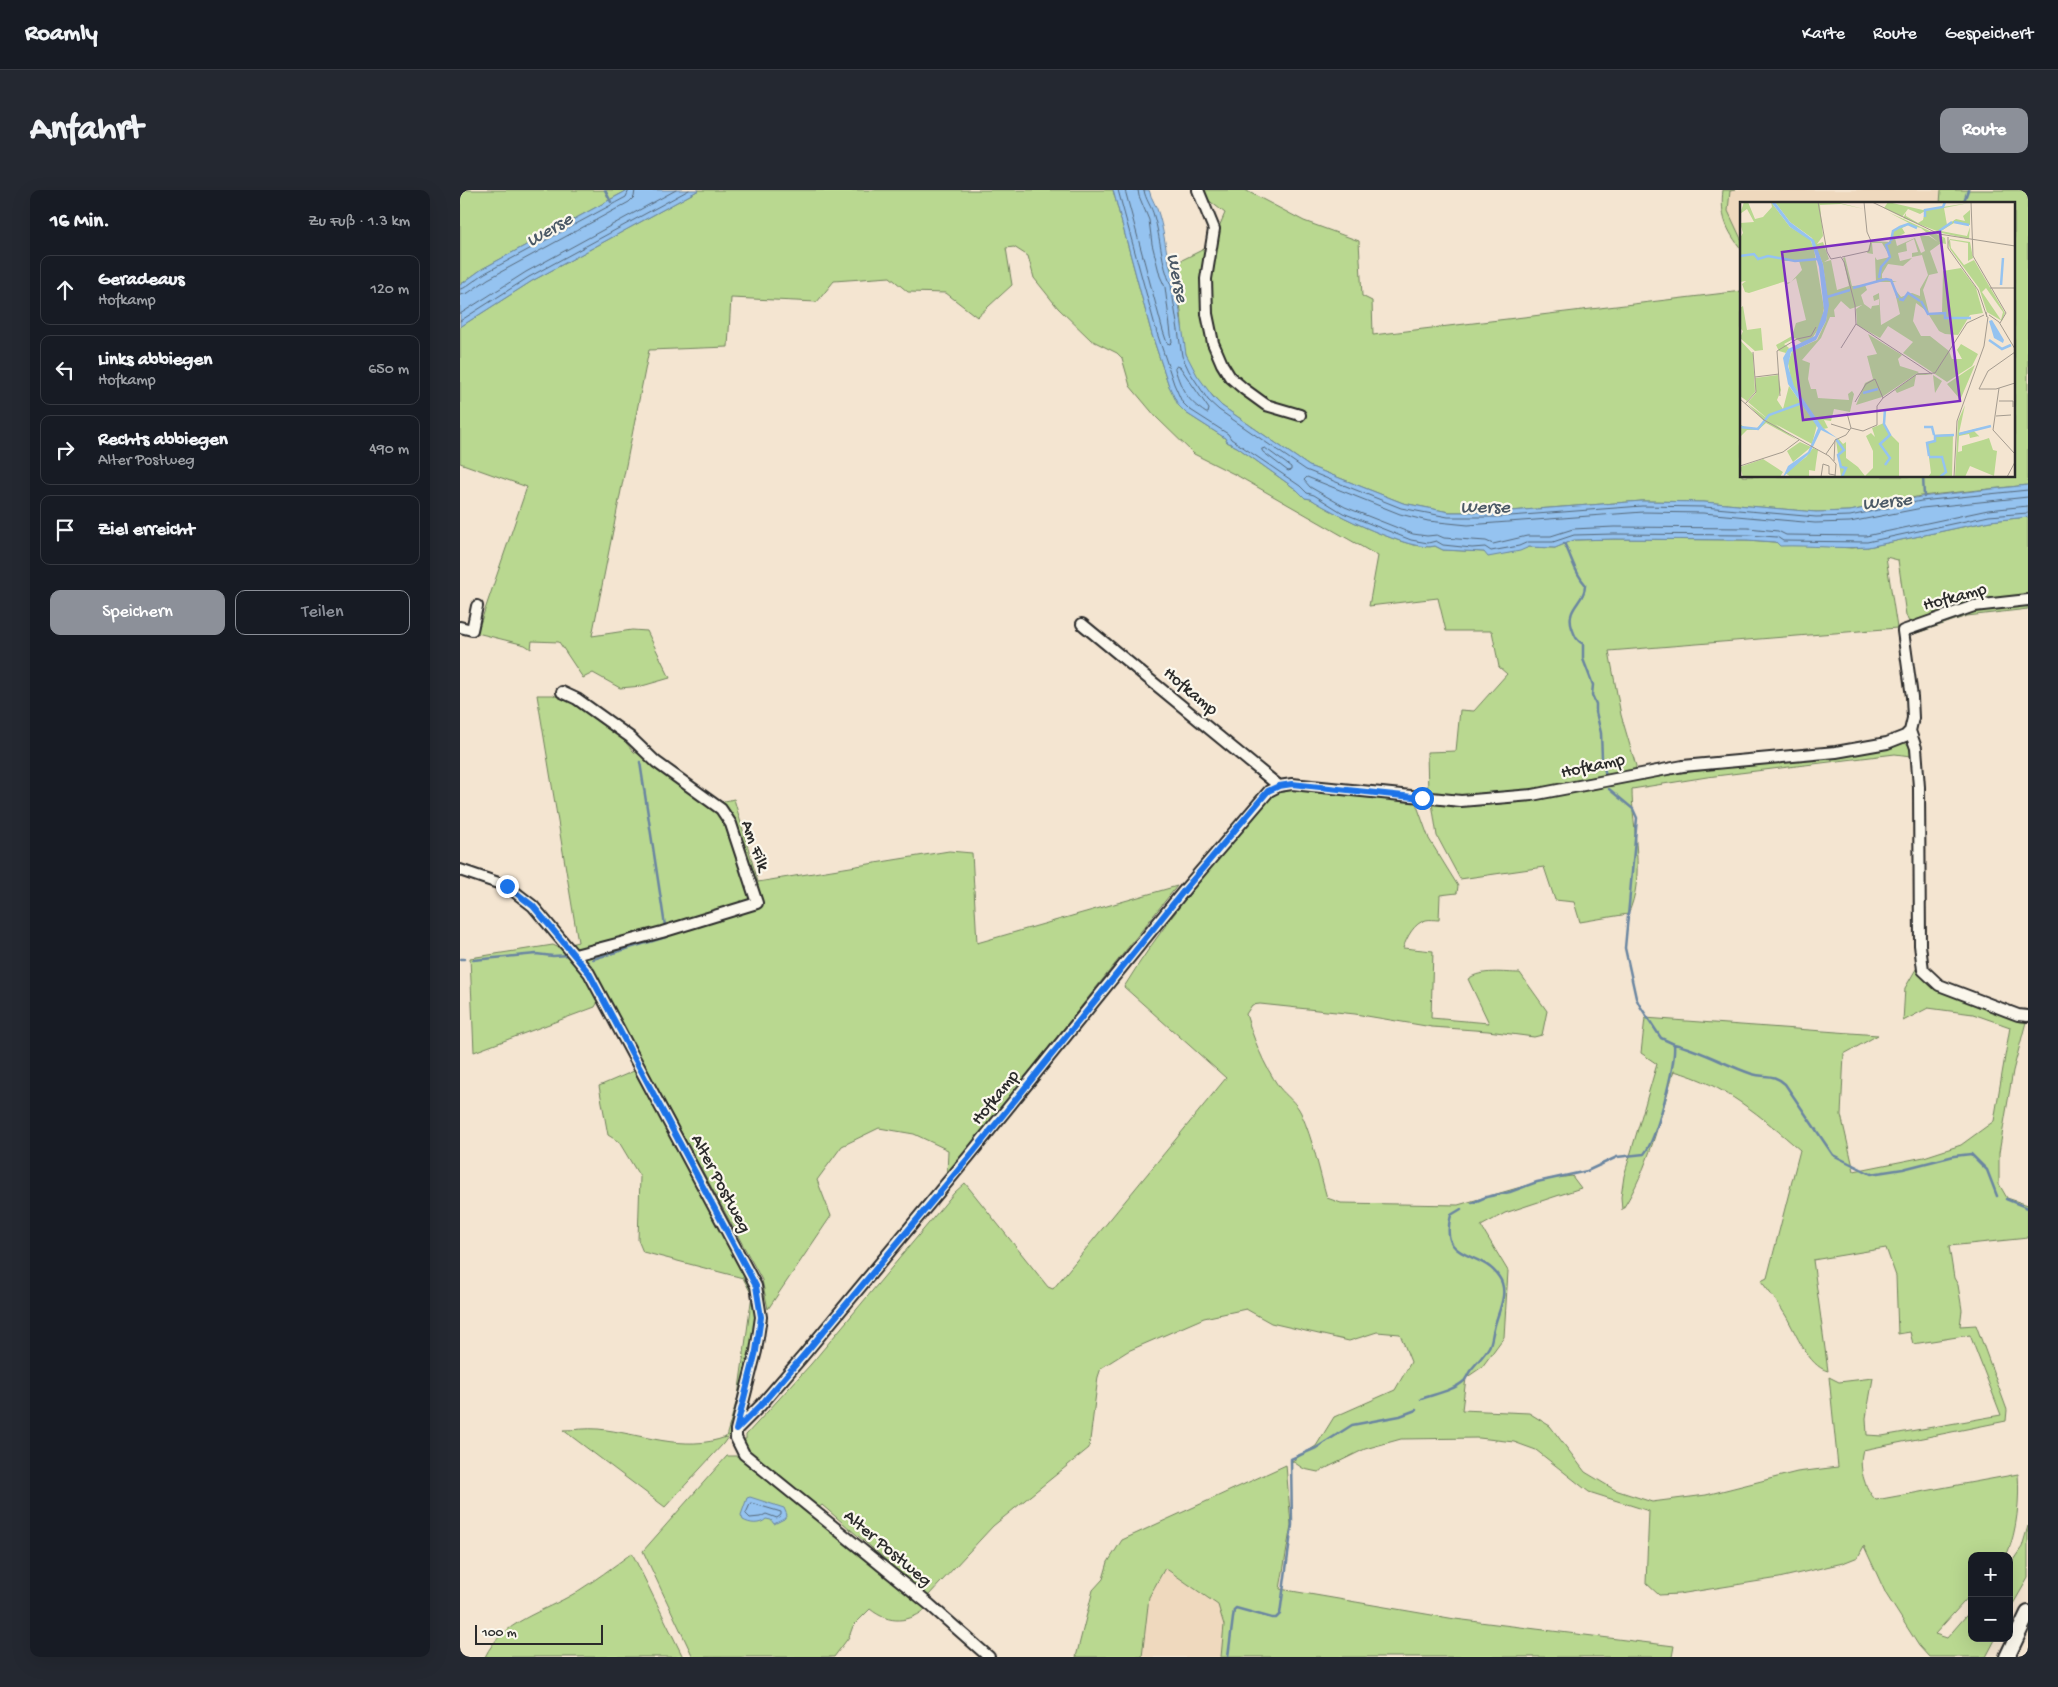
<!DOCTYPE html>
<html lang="de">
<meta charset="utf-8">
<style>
body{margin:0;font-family:"Gochi Hand",sans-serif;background:#242831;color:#f1f3f6}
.controls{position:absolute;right:15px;bottom:15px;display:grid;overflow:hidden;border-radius:10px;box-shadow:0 5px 20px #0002}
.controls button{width:45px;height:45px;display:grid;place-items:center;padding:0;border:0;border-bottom:1px solid #363941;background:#171b24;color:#f1f3f6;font:25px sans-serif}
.scale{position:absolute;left:15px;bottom:12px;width:128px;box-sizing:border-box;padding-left:5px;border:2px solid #2b2b2b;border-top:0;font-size:14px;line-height:18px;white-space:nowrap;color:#2b2b2b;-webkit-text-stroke:4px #fbf7ec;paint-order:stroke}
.stop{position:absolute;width:15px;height:15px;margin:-11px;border:4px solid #1a73e8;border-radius:50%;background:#fff}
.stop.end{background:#1a73e8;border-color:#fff;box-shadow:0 1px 5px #0008}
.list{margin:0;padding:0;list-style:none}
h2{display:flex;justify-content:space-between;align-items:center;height:65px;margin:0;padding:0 20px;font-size:21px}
h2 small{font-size:16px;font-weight:400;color:#9ea1a6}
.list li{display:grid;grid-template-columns:32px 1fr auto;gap:15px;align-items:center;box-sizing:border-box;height:70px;margin:0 10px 10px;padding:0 10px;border:1px solid #363941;border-radius:10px}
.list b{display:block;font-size:19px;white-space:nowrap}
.list p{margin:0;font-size:16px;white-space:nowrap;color:#9ea1a6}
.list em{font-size:16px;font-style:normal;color:#9ea1a6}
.actions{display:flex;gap:10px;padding:15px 20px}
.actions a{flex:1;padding:11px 0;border:1px solid #8c9099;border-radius:10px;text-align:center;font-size:18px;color:#8c9099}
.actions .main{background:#8c9099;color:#fff}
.icon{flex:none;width:28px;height:28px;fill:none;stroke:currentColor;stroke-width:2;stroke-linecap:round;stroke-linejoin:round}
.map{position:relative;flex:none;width:1568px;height:1467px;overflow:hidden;border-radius:10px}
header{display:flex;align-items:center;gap:30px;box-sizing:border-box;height:70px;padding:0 25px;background:#171b24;border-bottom:1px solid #363941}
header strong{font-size:24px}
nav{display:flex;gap:28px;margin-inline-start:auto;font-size:18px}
.intro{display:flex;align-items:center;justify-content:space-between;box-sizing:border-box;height:120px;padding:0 30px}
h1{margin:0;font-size:35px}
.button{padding:12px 22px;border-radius:10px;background:#8c9099;color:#fff;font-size:18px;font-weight:700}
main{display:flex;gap:30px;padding:0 30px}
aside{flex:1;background:#171b24;border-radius:10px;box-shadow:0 5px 20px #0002}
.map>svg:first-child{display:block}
</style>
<header>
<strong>Roamly</strong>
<nav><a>Karte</a><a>Route</a><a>Gespeichert</a></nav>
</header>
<div class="intro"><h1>Anfahrt</h1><a class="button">Route</a></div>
<main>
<aside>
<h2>16 Min.<small>Zu Fuß · 1.3 km</small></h2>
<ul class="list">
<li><svg class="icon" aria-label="ahead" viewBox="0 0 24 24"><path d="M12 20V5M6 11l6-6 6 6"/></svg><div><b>Geradeaus</b><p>Hofkamp</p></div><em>120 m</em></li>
<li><svg class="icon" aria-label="left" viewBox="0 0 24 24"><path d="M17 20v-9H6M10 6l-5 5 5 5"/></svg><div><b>Links abbiegen</b><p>Hofkamp</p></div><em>650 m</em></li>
<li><svg class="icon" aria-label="right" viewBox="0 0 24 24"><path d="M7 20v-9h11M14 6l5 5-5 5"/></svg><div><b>Rechts abbiegen</b><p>Alter Postweg</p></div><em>490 m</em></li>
<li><svg class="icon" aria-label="arrive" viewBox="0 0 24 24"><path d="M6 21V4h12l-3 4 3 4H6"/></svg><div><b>Ziel erreicht</b></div></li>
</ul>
<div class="actions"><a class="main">Speichern</a><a>Teilen</a></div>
</aside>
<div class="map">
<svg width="1568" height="1467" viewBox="0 0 1568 1467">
<rect width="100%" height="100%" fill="#f4e5d1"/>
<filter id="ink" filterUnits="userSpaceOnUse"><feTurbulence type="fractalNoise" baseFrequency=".02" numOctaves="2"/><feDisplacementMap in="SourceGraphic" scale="10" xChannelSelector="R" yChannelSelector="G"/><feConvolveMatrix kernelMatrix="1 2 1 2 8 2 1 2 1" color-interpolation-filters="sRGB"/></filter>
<g filter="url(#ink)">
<path fill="#efd9be" d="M1270 0H1481L1480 14H1282V51L1268 21Z
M705 1378 758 1415 765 1435 761 1467H682L689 1407Z"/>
<path fill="#b9d890" stroke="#72825e" d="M0 0H168L22 79 0 95Z
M239 0H653L692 145 709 196 726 223 765 248 767 252 777 257 837 300 845 308 851 309C872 323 952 363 975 356L983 360 1048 363 1069 357 1095 358 1114 350 1154 349 1287 350 1391 358 1408 357 1530 331 1568 327V419L1507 426 1454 444 1446 425 1438 370 1426 367 1437 438 1149 461 1161 525 1176 576 1174 589 1431 557 1444 553 1449 555 1451 566 1435 564 1247 587 1172 599C1172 640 1186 686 1168 724L1120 732 1114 712 1095 710 1084 677 1000 689 977 646 972 613 968 605 967 562 996 561 1000 520 1014 521 1047 484 1039 477 1032 441H986L978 408 909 416 918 366 778 286 734 264 696 227 670 196 662 168 657 163 631 150 598 118 574 88 568 66 554 57 546 58 552 95 517 127 486 103 448 102 430 87 374 91 357 112 271 108 268 157 189 160 132 446 172 440 187 441 210 488 182 496 160 498 133 483 123 488 99 452 72 451 71 459 65 455 17 443 67 297 0 273V137L72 91Z
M743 0H785L844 31 899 51 902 106 912 111 913 145 1282 101V286H1554V14H1480L1481 0H1568V295L1461 306 1390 321 1356 322 1244 312 1182 311 1037 322H989L943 313 849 276 762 216C746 200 725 174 723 151 722 134 721 110 716 94 714 87 711 82 710 76L750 56 752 43 759 37 765 23 747 9Z
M1263 0H1275L1270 1 1268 21 1282 51V60C1266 40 1260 25 1263 0Z
M77 505H93L114 513 152 537 174 562 187 567 247 615 274 609 298 692 489 661 512 663 517 753 717 696 487 985 488 960 454 944 419 938 382 956 357 990 371 1026 308 1119 302 1090 135 784 110 754 118 752Z
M833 599 950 611 956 613 969 649 998 696 997 703 980 705 979 730C975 730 970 729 966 730 954 733 947 747 943 758L973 761 971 828 1029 833 1008 789C1021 779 1044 783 1060 783L1087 821 1082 845 1074 847 1028 841 972 837 895 824 800 814 792 815 786 824C794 850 803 874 819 897 826 906 836 912 841 923 853 950 859 980 867 1008L881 1013 998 1015 1089 989 1112 986 1121 998 1045 1023 1021 1036 1048 1081 1044 1147 1022 1177 1006 1188 1002 1220 1069 1223 1090 1236 1125 1282 1155 1300 1192 1312 1246 1305 1337 1282 1378 1277 1369 1187 1379 1192 1413 1188 1406 1228 1407 1245 1422 1246 1541 1225 1510 1145 1453 1154 1450 1142 1438 1144 1436 1086 1426 1058 1353 1070 1368 1181C1348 1176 1336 1143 1326 1126 1319 1114 1310 1103 1301 1091L1307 1088 1340 960C1302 927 1264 894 1214 881 1200 927 1189 979 1162 1020L1161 1007 1164 986 1197 874 1181 863 1185 828 1418 845 1384 864 1381 925 1394 981 1464 967 1501 955 1534 931 1550 837 1513 824 1468 818 1443 831 1445 798 1456 779 1464 789 1476 798 1566 832 1553 881 1539 963V994L1547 1008 1568 1015V1048L1489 1056 1494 1088 1498 1095 1502 1120 1500 1136 1516 1135 1547 1220 1546 1231 1403 1260C1398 1275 1404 1299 1416 1310L1558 1284C1560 1308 1557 1342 1547 1364L1512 1366V1403L1475 1444 1487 1448 1512 1419V1448H1536L1526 1467H1469L1459 1456 1426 1404 1404 1356 1398 1367 1383 1373 1319 1388 1219 1404 1199 1405 1186 1393 1189 1321 1129 1302 1076 1260 1054 1252 1019 1248 941 1249 905 1259 858 1282 844 1279 832 1271 856 1256 874 1227 935 1200 951 1172 940 1144 917 1142 889 1151 811 1133 786 1119 744 1128 668 1161 641 1178 638 1187 629 1258 533 1336 468 1406 362 1315 357 1319 282 1255 280 1249H286V1245L351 1174 494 1003 505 993 588 1097 593 1099 766 888 664 797C699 740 741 688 785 638 793 628 801 611 811 605 818 600 825 600 833 599Z
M93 755 108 762 125 784 139 810 135 817 14 862 10 768Z
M174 881 266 1046 293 1101 297 1112 296 1137 271 1243 263 1254 205 1317 103 1240C114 1240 127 1238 138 1239 180 1243 224 1263 266 1247L278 1206 292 1105 283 1088 183 1062 178 1050 180 987 159 952 148 945 139 896Z
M267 1266H278L338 1310 469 1417C449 1433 430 1435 410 1419L393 1436 389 1447 374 1467H233L183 1361Z
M826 1275 831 1335 820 1399 995 1429 1214 1456 1212 1467H761L764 1435 758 1415 705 1378 689 1407 682 1467H616L633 1400 643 1389 648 1372 662 1350Z
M1568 1336V1388L1549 1421V1376L1562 1357Z
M172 1363 223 1467H25C42 1431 84 1422 115 1403 134 1391 153 1377 172 1363Z"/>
<path fill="#95c3f0" stroke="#6b86a1" d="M168 0H239L72 91 0 137V95L22 79Z
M653 0H689C691 9 697 16 699 25 706 48 706 72 716 94L726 164 737 185 753 207 762 216 849 276 943 313 989 322H1037L1182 311 1244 312 1356 322 1390 321 1460 307 1568 295V327L1530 331 1408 357C1378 359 1350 355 1320 356L1316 352 1287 350 1154 349 1114 350 1095 358 1069 357 1060 361 1028 367 1024 362 983 360 975 356C952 363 872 323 851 309L845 308 837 300 777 257 767 252 765 248 726 223 718 215 709 196 692 145Z
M290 1307 324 1318 327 1325 324 1329 314 1334 311 1330 306 1329C300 1335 290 1334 283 1330L281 1325 287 1308Z"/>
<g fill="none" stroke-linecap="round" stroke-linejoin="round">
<path stroke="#55687a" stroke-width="1" d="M658 0 697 143 714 194 722 212 729 219 768 244 771 249 840 296 847 303 854 305 883 323 951 350 968 353 976 351 983 355 1012 358 1025 357 1031 361 1059 356 1068 352H1093L1114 345 1154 344 1288 345 1317 347 1323 351 1407 352 1529 326 1568 323
M665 0 703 141 707 153 710 154 712 152 705 97 700 86 692 54 689 30 679 6 678 0
M684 0C685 9 692 17 694 26 701 49 701 73 711 95L722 166 729 181 748 210 759 220 846 280 941 318 988 327H1037L1182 316 1244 317 1356 327 1390 326 1461 311 1568 300
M0 99 4 98 25 83 166 7 169 0
M0 105 8 103 28 89 169 12 174 7 175 0
M0 124 66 82 216 0
M0 131 69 87 229 0
M717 176 720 177 749 219 748 223H746C727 210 722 201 715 179Z
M802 259 805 258 831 277V280L828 281 803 262Z
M1568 307 1462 318 1390 332 1355 333 1243 323 1183 322 1008 335 968 331 940 324 847 287 844 290 850 297 885 317 953 344 967 346 977 345 984 348 1026 351 1033 354 1067 346H1091L1113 339 1154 337 1288 338 1318 341 1326 345 1406 346 1528 320 1568 316
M291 1313 321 1322V1325L317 1328 306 1324 300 1327 290 1328 286 1324Z"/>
<path stroke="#6b86a1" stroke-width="2.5" d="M145 0 151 12
M1503 14 1508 0
M1463 286 1464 307
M1104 353C1112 367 1114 382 1125 394 1126 412 1105 417 1112 438 1115 446 1116 450 1123 454V469L1133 495 1132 505 1136 514V522L1141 543 1142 568 1146 586
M180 572 205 736
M0 769H4
M133 769 206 747
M13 770 76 764 93 766 109 765
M1214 854C1241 860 1265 875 1292 884 1306 888 1313 883 1325 894L1373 965 1411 984 1443 979 1494 966 1511 964 1527 980 1537 1006
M1546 1009 1568 1018
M1012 1013 1026 1007 1050 1002 1077 992 1127 981 1157 967 1184 964C1197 949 1216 873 1214 854L1201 848 1180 816 1176 808 1165 758 1177 628 1173 619 1149 599
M961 1209C974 1204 993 1201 1004 1191 1006 1189 1008 1184 1010 1181 1016 1173 1024 1166 1029 1157 1032 1152 1032 1145 1034 1139 1037 1123 1050 1103 1039 1087 1021 1059 978 1073 991 1025L1001 1019
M768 1467 774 1420 776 1418 812 1428H816L820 1424 832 1335 831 1269 856 1258 892 1235 940 1226 956 1220"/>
<g stroke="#2b2b2b" stroke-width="14">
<path id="street" d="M738 0 754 39 746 89 747 124 753 153 762 174 770 187 784 199 806 215 840 225
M622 434 819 596
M0 437 12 440 17 416
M102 502 117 509 170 547 196 572 261 619 271 634 297 713 202 742 115 765
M1450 541 1456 558 1459 597 1460 755 1463 780 1479 795 1558 825 1568 826
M0 680 47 696 73 716 129 783 296 1096 301 1127 296 1161 276 1240V1248L284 1264 470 1415 529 1467
M276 1240 301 1215 343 1166 509 966 726 698 809 601 819 596 832 594 1001 611 1072 605 1223 576 1376 562 1427 553 1445 546 1450 541 1453 528 1452 507 1443 441 1514 416 1568 410"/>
</g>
<g stroke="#2b2b2b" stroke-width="18">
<path id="secondary" d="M1547 1467 1568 1423"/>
</g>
<use href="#street" stroke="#fbf7ec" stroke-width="10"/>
<use href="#secondary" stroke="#fbf7ec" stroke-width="14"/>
</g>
</g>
<g fill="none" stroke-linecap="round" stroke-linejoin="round" filter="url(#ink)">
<path stroke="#1a73e8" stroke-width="6" d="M47 696 73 716 129 783 296 1096 301 1127 296 1161 276 1240 301 1215 343 1166 510 966 726 698 808 601 819 596 832 594 962 608"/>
</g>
<g text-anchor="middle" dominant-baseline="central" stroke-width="4.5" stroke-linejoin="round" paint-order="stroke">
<g font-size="18" fill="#2b2b2b" stroke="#fbf7ec">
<text transform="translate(1495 408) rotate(-15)">Hofkamp</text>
<text transform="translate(730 502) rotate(40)">Hofkamp</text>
<text transform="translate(1133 577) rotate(-12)">Hofkamp</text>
<text transform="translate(294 656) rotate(70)">Am Filk</text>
<text transform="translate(536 908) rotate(-51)">Hofkamp</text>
<text transform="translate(260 994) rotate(62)">Alter Postweg</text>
<text transform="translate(427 1359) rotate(40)">Alter Postweg</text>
</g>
<g font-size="19" font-style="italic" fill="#4b5966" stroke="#fbf7ec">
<text transform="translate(90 41) rotate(-30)">Werse</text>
<text transform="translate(716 88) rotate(78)">Werse</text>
<text transform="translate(1427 313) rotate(-6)">Werse</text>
<text x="1025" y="318">Werse</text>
</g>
</g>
<g transform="translate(1280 12)">
<rect width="275" height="275" fill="#f4e5d1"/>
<path d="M4 0H8L15 17 23 15 32 5 31 0 50 25 70 37 74 47 84 106 81 123 71 138 62 141 55 136 44 142 49 146 46 151 39 149 36 143 52 134 56 121 66 118 56 76 48 82 44 81 51 80 62 68 59 59H42L46 79 9 91 5 90 2 82 6 79 0 80V36L3 31 0 21 14 20 7 7 0 12ZM35 0 100 1 124 7 101 2 80 3 83 34 77 42 83 40 89 57 84 60 91 58 97 88 109 84 103 56 105 55 112 84 125 83 127 88 121 93 124 102 131 107 132 104 139 103V97L134 99 133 94 139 91 141 123 160 112 154 86 161 95 172 91 180 94V87L188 73 182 53 172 55V51L178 50 174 37 166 41 167 49 158 51 160 59 172 56 170 58 163 64 148 62 142 72V76L157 80H136L135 55 137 58 150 55 142 41H132L133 52 127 51 131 39 149 40 153 29 169 21 148 10 205 36 206 42 201 41 190 49 198 71 189 73 183 88 189 111 176 101 173 119 181 134H190L209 149 212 157H222L217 148 221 142 238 152 232 164 207 180 163 151 173 140 148 124 140 136 117 123 116 107 122 103 110 107 101 99 94 108 95 115H90L81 136 62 158 70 161 68 177 71 187H76L78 196 109 198 108 192 112 189 114 192 110 210 94 207 91 219 84 218 88 226 83 227 52 182 48 161 52 149 77 138 86 119 88 103 83 62 72 36 50 20ZM168 23 181 26 198 40 189 34H180L185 49 181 51 175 36 157 44 155 36 165 31 162 26ZM148 0 183 8 229 1 204 6 207 23 216 17 225 19 223 14 230 8V23L214 21 201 29 227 34 230 25 229 37 202 31 163 16 166 11V14L178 21 183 18 185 9 180 12 168 7 162 15 144 6ZM210 38 211 46 224 63 234 58 265 111 262 119 247 110 239 86 210 47 208 40 210 37 230 40 233 56 228 59V41ZM246 86 263 110 261 118 242 90ZM221 66 236 86 243 111 230 113 218 133 205 132 199 129 189 113 202 111 203 69ZM3 104 7 128 21 126 23 148 15 149 0 136 3 129 0 126V106ZM128 132 162 153 158 157 160 164 179 170 142 195 116 203 125 181 133 177 127 154 137 152ZM0 138 13 152 15 190 7 199 0 194ZM235 163 221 196H219L207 182ZM178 171 193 173 202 179 195 191 193 173H176L174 184 157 191 155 188ZM38 173 41 188 37 198 43 207 49 184 77 223 72 242 35 222 57 238 26 221 18 228H7L0 235V222L7 227 17 226 24 219 7 201 29 218 8 200 16 191 15 176ZM225 203 219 231 244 225 234 229 243 238 249 236 253 248 257 249 254 274 230 264 225 275H215L218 219ZM229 232 230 236 239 234 243 238 222 244V249L218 250 219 234ZM144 221 147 229 159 241V275H101L96 238 99 242 98 236 103 242 106 240V256L118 265 125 274 133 266V249L126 234 131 231 135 235 132 226ZM213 232 212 275H188L191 271 187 240 194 239V233ZM60 240 71 245 53 260 47 249ZM73 246 78 248 76 261 75 269 69 268V275H51L45 271 66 255ZM23 257 43 270 40 275H3L0 265Z" fill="#b9d890" fill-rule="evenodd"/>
<path d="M31 0H35L50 20 74 38 83 62 89 103 86 119 76 138 51 150 48 164 54 184 83 226 97 236 81 228 70 251 43 275 48 264 68 250 78 226 48 182 43 156 48 147 75 134 84 108 79 65 71 39 50 25ZM252 118 264 138 263 141 254 136 249 119Z" fill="#95c3f0"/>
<path fill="none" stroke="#95c3f0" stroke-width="2.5" d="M185 15V8L203 5 205 0M214 20 229 23M199 29 212 20M151 39 153 29 160 25 168 22 177 26M0 54 14 52 18 57 28 54 55 59 78 57M139 76 141 65 150 55 146 43 151 40M261 83 263 56M113 86 146 77 151 78 158 96M87 95 110 88M159 97 163 98 168 91 180 99M181 99 188 112 205 111V116H231M249 138 262 147 271 143M123 191 138 187M0 225 18 227 29 213 62 201M184 225H192L194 233M219 232 251 224M96 237 104 248 98 253 101 265 106 266 102 275M189 254 187 241 195 239V234L214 233M189 255H202L206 270 200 275M145 263 150 256 140 242 150 233 144 222 145 207"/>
<path fill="none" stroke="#a49b8f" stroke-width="1" d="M78 0 87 50 91 57 101 55 104 60 115 103 116 122 192 172M132 0 199 32 275 44M231 0 233 54 266 111 260 121M208 35V46L238 88 247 115 246 110M102 55 129 49 131 39 127 30 124 0M250 86H275M249 113 259 120 275 147M101 146 116 122M275 150 248 169 239 187H256L275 181M15 175 39 172M259 186 253 228 275 252M40 194 37 149 57 137 71 134 76 125M0 197 24 218 89 254 96 262 95 275M259 199H273V205M115 200 126 182 135 177 143 196M5 202 16 190 13 150M107 211 111 226M256 214 271 213M91 222 110 228M86 252 95 239M94 259 95 238 106 233 111 226 123 229 137 223V204L143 196 177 172 195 171 227 121 244 113M0 264 43 250 59 238M81 275 83 262 89 264V272L95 273M214 275 217 219 244 144 248 115M267 275 275 260"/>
<path fill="#7b2cbf" fill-opacity="0.15" stroke="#7b2cbf" stroke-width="2.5" d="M200 30 220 199 63 218 42 50Z"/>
<rect width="275" height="275" fill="none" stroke="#2b2b2b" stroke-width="2.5"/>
</g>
</svg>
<div class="controls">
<button>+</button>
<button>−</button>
</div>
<div class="scale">100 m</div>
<div class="stop" style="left:962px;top:608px"></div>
<div class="stop end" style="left:47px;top:696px"></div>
</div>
</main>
